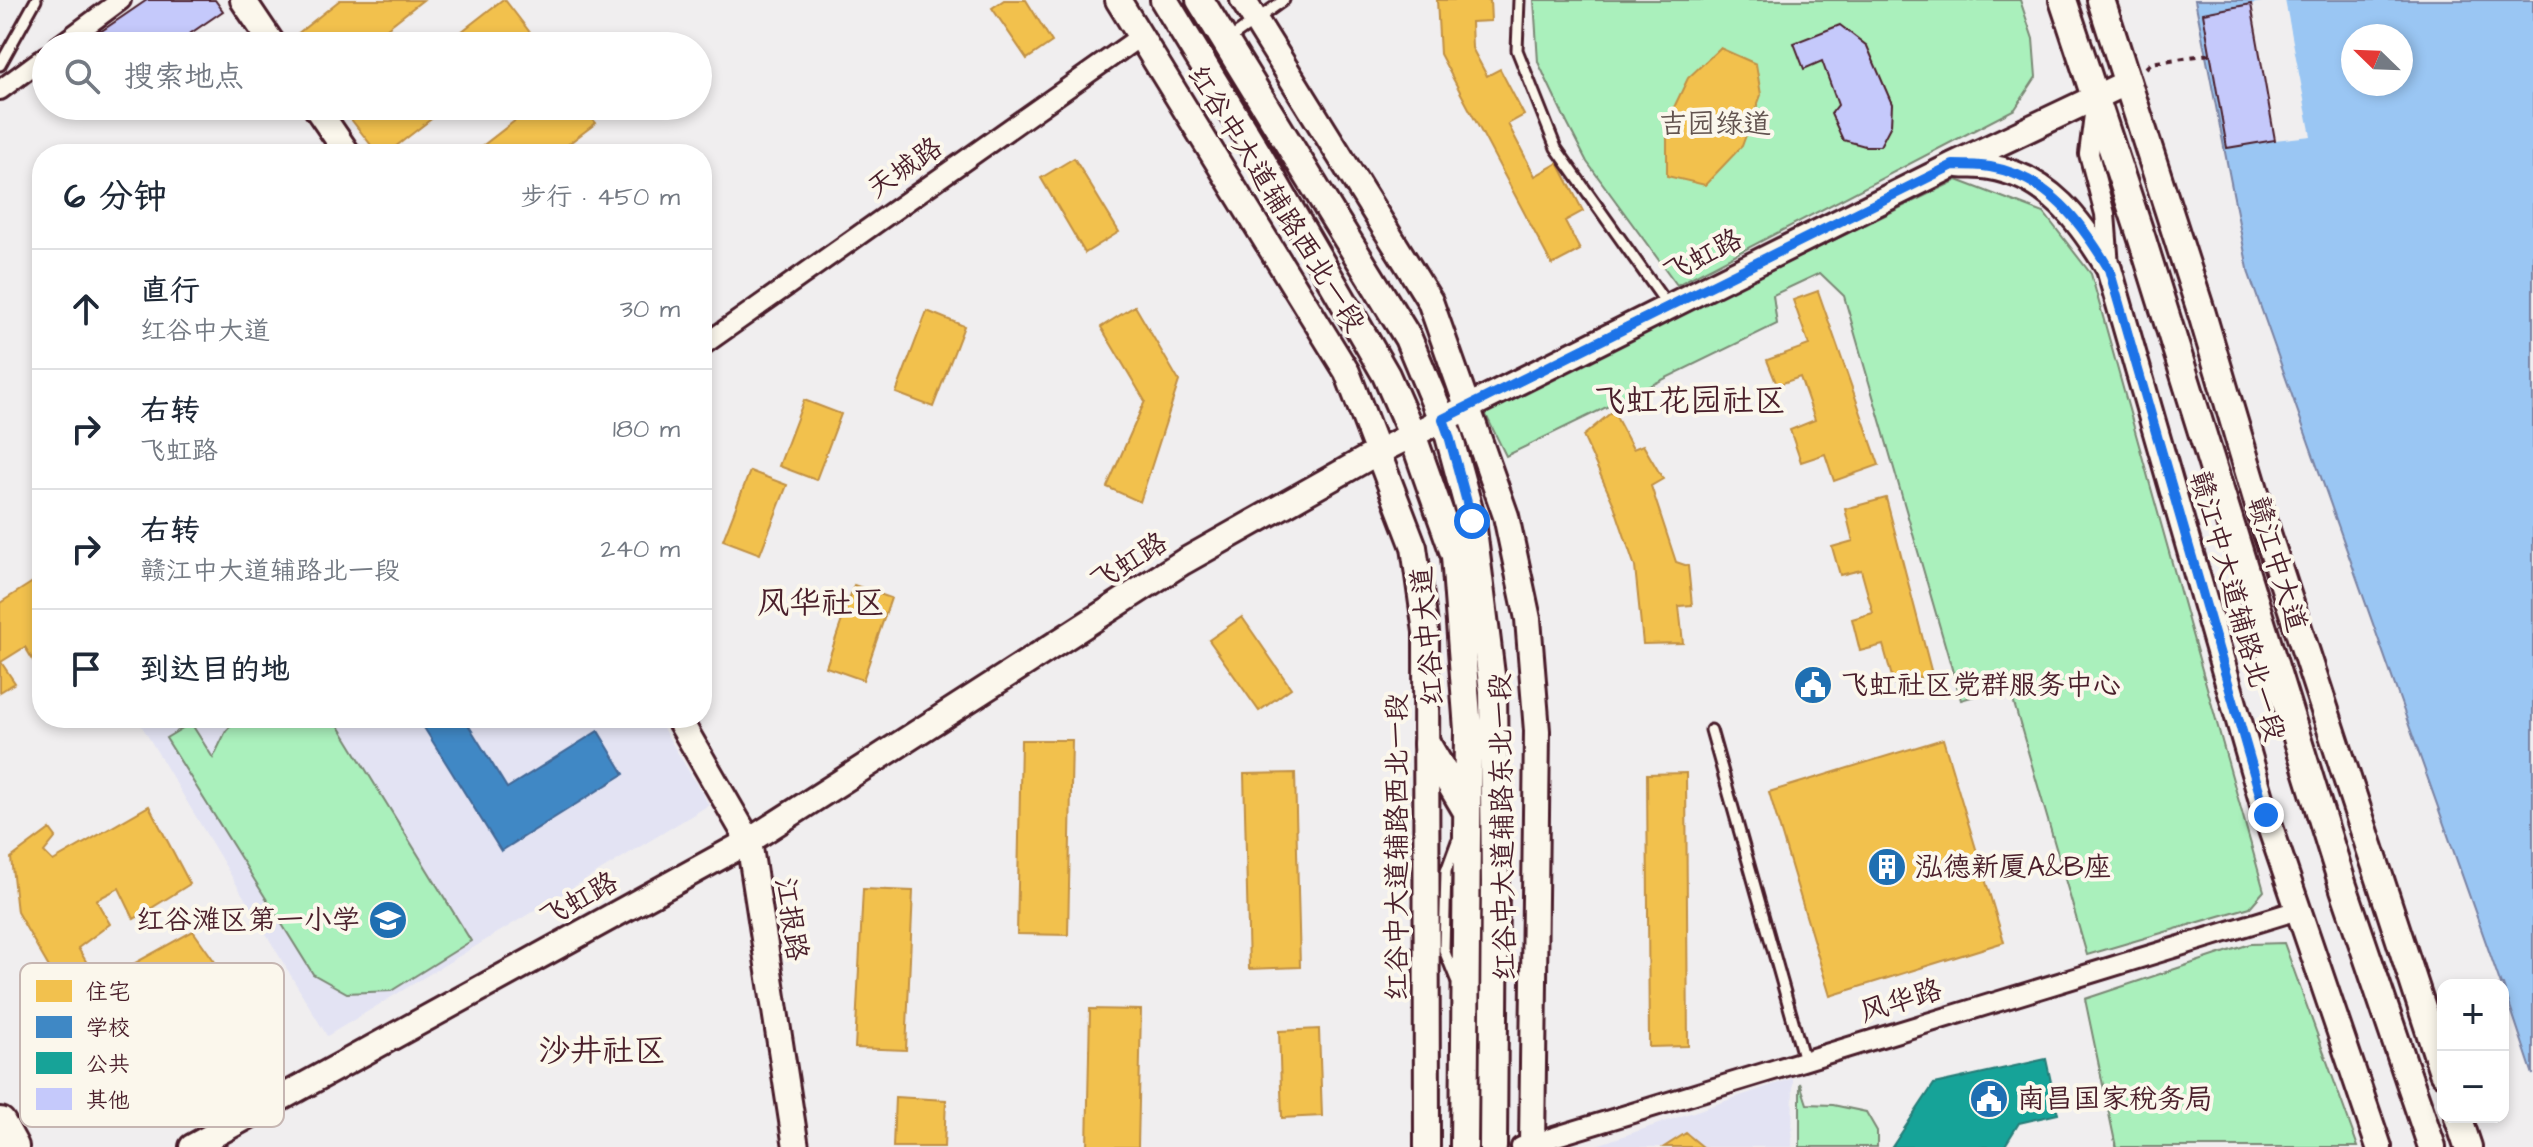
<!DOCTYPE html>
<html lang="zh">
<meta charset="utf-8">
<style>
body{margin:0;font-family:"Architects Daughter","LXGW WenKai TC",sans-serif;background:#f2f2f3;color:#1f2937}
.controls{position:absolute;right:24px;bottom:24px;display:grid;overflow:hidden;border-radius:16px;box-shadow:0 4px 12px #0003}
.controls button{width:72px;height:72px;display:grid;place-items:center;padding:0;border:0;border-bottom:2px solid #e0e1e3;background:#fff;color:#1f2937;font:40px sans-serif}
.compass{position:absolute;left:2341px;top:24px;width:72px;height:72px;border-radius:50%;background:#fff;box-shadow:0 4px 12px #0003;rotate:293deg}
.stop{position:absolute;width:24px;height:24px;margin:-18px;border:6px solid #1a73e8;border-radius:50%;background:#fff}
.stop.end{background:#1a73e8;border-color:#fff;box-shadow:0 2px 8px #0008}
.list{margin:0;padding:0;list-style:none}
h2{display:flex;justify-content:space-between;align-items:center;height:104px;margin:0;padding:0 32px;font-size:34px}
h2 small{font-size:26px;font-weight:400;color:#747a83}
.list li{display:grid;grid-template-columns:52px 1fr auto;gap:24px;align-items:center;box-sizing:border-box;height:120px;padding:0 32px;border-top:2px solid #e0e1e3}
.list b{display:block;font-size:30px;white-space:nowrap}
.list p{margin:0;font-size:26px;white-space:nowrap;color:#747a83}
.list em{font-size:26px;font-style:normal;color:#747a83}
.icon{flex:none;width:44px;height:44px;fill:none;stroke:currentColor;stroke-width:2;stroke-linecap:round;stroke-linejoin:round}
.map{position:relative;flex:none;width:2533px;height:1147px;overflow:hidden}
.search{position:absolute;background:#fff;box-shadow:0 4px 12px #0003;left:32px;top:32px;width:680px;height:88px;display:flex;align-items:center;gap:20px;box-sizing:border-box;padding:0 28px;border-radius:44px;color:#747a83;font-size:30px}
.panel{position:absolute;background:#fff;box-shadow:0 4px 12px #0003;left:32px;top:144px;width:680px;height:584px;border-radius:32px}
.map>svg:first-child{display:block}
</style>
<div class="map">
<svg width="2533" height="1147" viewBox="0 0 2533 1147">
<rect width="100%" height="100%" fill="#f0eeef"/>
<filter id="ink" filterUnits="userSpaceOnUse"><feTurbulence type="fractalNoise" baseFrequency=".0125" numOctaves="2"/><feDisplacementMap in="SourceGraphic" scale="16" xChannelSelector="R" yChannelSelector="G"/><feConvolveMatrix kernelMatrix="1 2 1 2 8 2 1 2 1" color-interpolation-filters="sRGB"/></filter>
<g filter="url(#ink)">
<path fill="#e3e3f3" d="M137 718H657L709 805 327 1036Z
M1793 1078 1792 1147H1591Z"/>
<path fill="#aaf0bc" stroke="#7a8874" stroke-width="2" d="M1534 0H2020L2033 39 2036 77 2015 109 1677 285 1587 162 1567 123 1538 62Z
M1957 180 2044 213 2091 274 2264 891 2250 907 2087 955 2009 686 1961 700 1844 296 1820 273 1773 295 1777 324 1506 456 1484 411Z
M238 718H334L471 941 391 991 347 993 313 974 166 738 191 723 213 758 226 731Z
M2284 943 2358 1147H2116L2085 999 2250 944Z
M1800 1083 1807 1104 1833 1105 1866 1112 1877 1131V1147H1800Z"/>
<path fill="#9ac6f3" stroke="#7a83a3" stroke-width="2" fill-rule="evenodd" d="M2195 0H2533V1075L2503 985H2501L2249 274ZM2353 36H2401V84H2353Z"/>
<path fill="#f0eeef" d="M2273 0H2285L2311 136 2275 140 2251 4Z"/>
<path fill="#f2c14e" stroke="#c09044" stroke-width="2" d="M340 0H423L364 46H282Z
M502 0H505L535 39 526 46H443Z
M1004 0H1026L1052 42 1027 59 992 8Z
M1437 0H1490L1491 21 1471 22 1472 48 1487 76 1500 69 1524 115 1508 124 1535 176 1558 163 1583 211 1565 221 1580 250 1552 265 1440 54Z
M1720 48 1756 64 1761 95 1742 146 1705 185 1667 176V122L1688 78Z
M365 106H448L386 154H378L350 118Z
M534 106H582L596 123 555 154H472Z
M1074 158 1119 232 1085 253 1041 178Z
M1818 291 1879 465 1834 481 1825 454 1801 462 1790 430 1815 420 1800 377 1777 385 1767 360 1809 345 1793 300Z
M1135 306 1179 381 1140 502 1107 487 1145 401 1101 327Z
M927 311 964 326 933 407 896 393Z
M804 400 841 414 816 480 779 466Z
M1613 411 1633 449 1643 445 1663 479 1651 486 1676 562 1688 566 1692 605 1679 606 1683 643 1643 644 1635 567 1614 505 1583 436Z
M750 471 787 485 760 554 723 540Z
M1886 498 1932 674 1894 684 1883 645 1860 651 1852 619 1873 613 1861 570 1840 575 1832 547 1853 541 1845 509Z
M42 576V670L40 672 25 647 1 662 15 683 0 692V603Z
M854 585 891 598 863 680 826 667Z
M1242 617 1291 688 1259 711 1209 640Z
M1943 739 2004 942 1830 996 1769 792Z
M1021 740H1072L1068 935 1017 934Z
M1295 773 1300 967 1249 969 1244 774Z
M1686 773 1688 1046 1649 1047 1647 774Z
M149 806 190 884 134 919 119 888 96 900 110 924 78 948 99 983 193 931 257 1021 154 1091 102 1080 63 1025 76 1014 17 912 11 858 50 829 56 837 44 852 53 861Z
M863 889 913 891 906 1050 855 1048Z
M1090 1009 1141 1010 1138 1147H1087Z
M1319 1029 1322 1116 1282 1118 1279 1031Z
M895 1097 946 1100 944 1147H893Z
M1686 1133 1703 1147H1664Z"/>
<path fill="#3f88c5" stroke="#426897" stroke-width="2" d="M418 718H464L507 788 598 731 624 774 501 851Z"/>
<path fill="#17a398" stroke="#267b77" stroke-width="2" d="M2046 1059 2058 1114 2019 1123 2004 1147H1892L1934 1084Z"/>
<path fill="#c5c9fb" stroke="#4a1f2b" stroke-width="2" d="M147 0H215L223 11 172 46H91L87 41Z
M2251 4 2275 140 2227 148 2203 13Z
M1840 25 1867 46 1892 104 1891 125 1880 146H1865L1843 140 1831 114 1838 105 1822 61 1804 69 1794 43Z"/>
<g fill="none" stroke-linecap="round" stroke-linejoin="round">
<g stroke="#4a1f2b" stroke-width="15">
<path id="service" d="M1519 0 1517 50 1556 148 1668 306
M1228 40 1284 0
M0 65 36 0
M1711 730 1804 1060
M1457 982 1444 950 1446 871 1457 841"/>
</g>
<g stroke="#4a1f2b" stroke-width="24">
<path id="minor" d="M59 46 121 0
M0 90 46 56
M2095 107 2089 154 2105 214 2109 266
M702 346 1141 36
M1521 1147 2298 910"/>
</g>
<g stroke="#4a1f2b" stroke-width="30">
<path id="tertiary" d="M243 0 274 46
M1118 0 1347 372 1414 547 1426 632 1427 1147
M1243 0 1430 301 1506 516 1528 619 1537 731 1532 1147
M315 106 348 154
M1959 165C1969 166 1980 165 1990 167 2049 177 2081 222 2109 269L2266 815 2379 1147
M678 718 749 841 796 1147
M192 1147 749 841 1183 562 1378 452 1953 165 2128 82"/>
</g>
<g stroke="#4a1f2b" stroke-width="32">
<path id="secondary" d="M1164 0 1258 154 1386 375 1412 434 1455 556 1468 730 1464 1147
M1200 0 1408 338 1449 436 1472 521 1493 691 1495 882 1493 1147
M2063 0 2142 239 2344 889 2432 1147
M2101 0 2202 314 2267 533 2443 1072
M1427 744 1466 810
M2458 1117 2468 1147"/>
</g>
<g stroke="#4a1f2b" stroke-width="36">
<path id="primary" d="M0 1123 13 1147"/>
</g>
<path stroke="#4a1f2b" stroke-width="4" stroke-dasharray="6 6" stroke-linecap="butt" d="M2146 68 2151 63 2210 54"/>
<use href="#service" stroke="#fbf7ec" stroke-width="9"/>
<use href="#minor" stroke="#fbf7ec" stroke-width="18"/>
<use href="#tertiary" stroke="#fbf7ec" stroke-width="24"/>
<use href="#secondary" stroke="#fbf7ec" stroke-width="26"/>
<use href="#primary" stroke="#fbf7ec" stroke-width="30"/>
</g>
</g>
<g fill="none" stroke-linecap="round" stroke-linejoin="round" filter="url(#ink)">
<path stroke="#1a73e8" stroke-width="10" d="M1472 521 1449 436 1443 419 1953 165C1965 165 1978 165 1990 167 2048 177 2081 222 2109 269L2266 815"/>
</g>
<defs>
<g id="civic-disc" transform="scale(2)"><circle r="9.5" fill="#1f6fb2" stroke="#fbf7ec"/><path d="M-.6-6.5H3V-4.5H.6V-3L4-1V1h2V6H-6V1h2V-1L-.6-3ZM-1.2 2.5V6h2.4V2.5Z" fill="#fff"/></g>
<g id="building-disc" transform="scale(2)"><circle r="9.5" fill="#1f6fb2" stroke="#fbf7ec"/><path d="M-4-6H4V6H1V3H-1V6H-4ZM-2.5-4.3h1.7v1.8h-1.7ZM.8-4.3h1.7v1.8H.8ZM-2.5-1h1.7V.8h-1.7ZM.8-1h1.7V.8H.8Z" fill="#fff"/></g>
<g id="school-disc" transform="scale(2)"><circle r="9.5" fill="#1f6fb2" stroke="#fbf7ec"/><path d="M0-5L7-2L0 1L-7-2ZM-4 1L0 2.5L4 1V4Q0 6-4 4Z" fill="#fff"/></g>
</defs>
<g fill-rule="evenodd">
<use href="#civic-disc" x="1813" y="685"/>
<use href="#building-disc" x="1887" y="867"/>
<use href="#school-disc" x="388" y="920"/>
<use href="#civic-disc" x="1989" y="1099"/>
</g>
<g text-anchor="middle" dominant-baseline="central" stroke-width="8" stroke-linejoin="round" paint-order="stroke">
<g font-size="28" fill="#62534f" stroke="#fbf7ec">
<text x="1715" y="124">吉园绿道</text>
</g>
<g font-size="28" fill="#4a1f2b" stroke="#fbf7ec">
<text transform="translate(905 168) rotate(-35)">天城路</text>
<text transform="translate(1276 199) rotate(58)">红谷中大道辅路西北一段</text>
<text transform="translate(1703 256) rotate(-27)">飞虹路</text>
<text transform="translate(1129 562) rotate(-32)">飞虹路</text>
<text transform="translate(2277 564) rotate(73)">赣江中大道</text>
<text transform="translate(2237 606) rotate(74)">赣江中大道辅路北一段</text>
<text transform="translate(1428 636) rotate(-95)">红谷中大道</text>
<text transform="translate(1503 827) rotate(-91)">红谷中大道辅路东北一段</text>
<text transform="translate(1397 847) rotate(-90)">红谷中大道辅路西北一段</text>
<text transform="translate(579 900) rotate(-29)">飞虹路</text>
<text transform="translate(791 919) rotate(81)">江报路</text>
<text transform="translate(1901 1001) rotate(-17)">风华路</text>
</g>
<g font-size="28" fill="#4a1f2b" stroke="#fbf7ec" text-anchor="start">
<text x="1841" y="685">飞虹社区党群服务中心</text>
<text x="1915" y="867">泓德新厦A&amp;B座</text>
<text x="360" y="920" text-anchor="end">红谷滩区第一小学</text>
<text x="2017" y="1099">南昌国家税务局</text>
</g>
<g font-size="32" fill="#4a1f2b" stroke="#fbf7ec">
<text x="1690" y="401">飞虹花园社区</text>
<text x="821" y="603">风华社区</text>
<text x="602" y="1051">沙井社区</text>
</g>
</g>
<rect x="20" y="963" width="264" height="164" rx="12" fill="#fbf7ec" stroke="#c6b6b2" stroke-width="2"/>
<rect x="36" y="980" width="36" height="22" fill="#f2c14e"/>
<rect x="36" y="1016" width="36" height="22" fill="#3f88c5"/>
<rect x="36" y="1052" width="36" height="22" fill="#17a398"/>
<rect x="36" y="1088" width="36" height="22" fill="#c5c9fb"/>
<g font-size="22" fill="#4a1f2b">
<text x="86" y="999">住宅</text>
<text x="86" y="1035">学校</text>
<text x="86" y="1071">公共</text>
<text x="86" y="1107">其他</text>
</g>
</svg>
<div class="controls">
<button>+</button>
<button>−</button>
</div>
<svg class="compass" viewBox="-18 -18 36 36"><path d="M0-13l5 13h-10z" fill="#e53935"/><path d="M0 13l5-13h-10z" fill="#747a83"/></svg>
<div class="stop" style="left:1472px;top:521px"></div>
<div class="stop end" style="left:2266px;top:815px"></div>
<div class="search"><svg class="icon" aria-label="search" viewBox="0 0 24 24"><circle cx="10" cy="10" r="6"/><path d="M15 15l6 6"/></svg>搜索地点</div>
<section class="panel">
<h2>6 分钟<small>步行 · 450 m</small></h2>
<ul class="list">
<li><svg class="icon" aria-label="ahead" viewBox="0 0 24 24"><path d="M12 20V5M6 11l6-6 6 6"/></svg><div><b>直行</b><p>红谷中大道</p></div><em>30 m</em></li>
<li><svg class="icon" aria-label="right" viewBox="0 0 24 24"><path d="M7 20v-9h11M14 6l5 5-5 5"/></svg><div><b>右转</b><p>飞虹路</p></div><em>180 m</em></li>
<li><svg class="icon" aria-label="right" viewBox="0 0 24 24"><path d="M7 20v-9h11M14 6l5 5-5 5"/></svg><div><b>右转</b><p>赣江中大道辅路北一段</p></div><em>240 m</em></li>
<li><svg class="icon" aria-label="arrive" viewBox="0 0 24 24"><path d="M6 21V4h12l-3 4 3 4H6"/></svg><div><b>到达目的地</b></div></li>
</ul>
</section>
</div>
